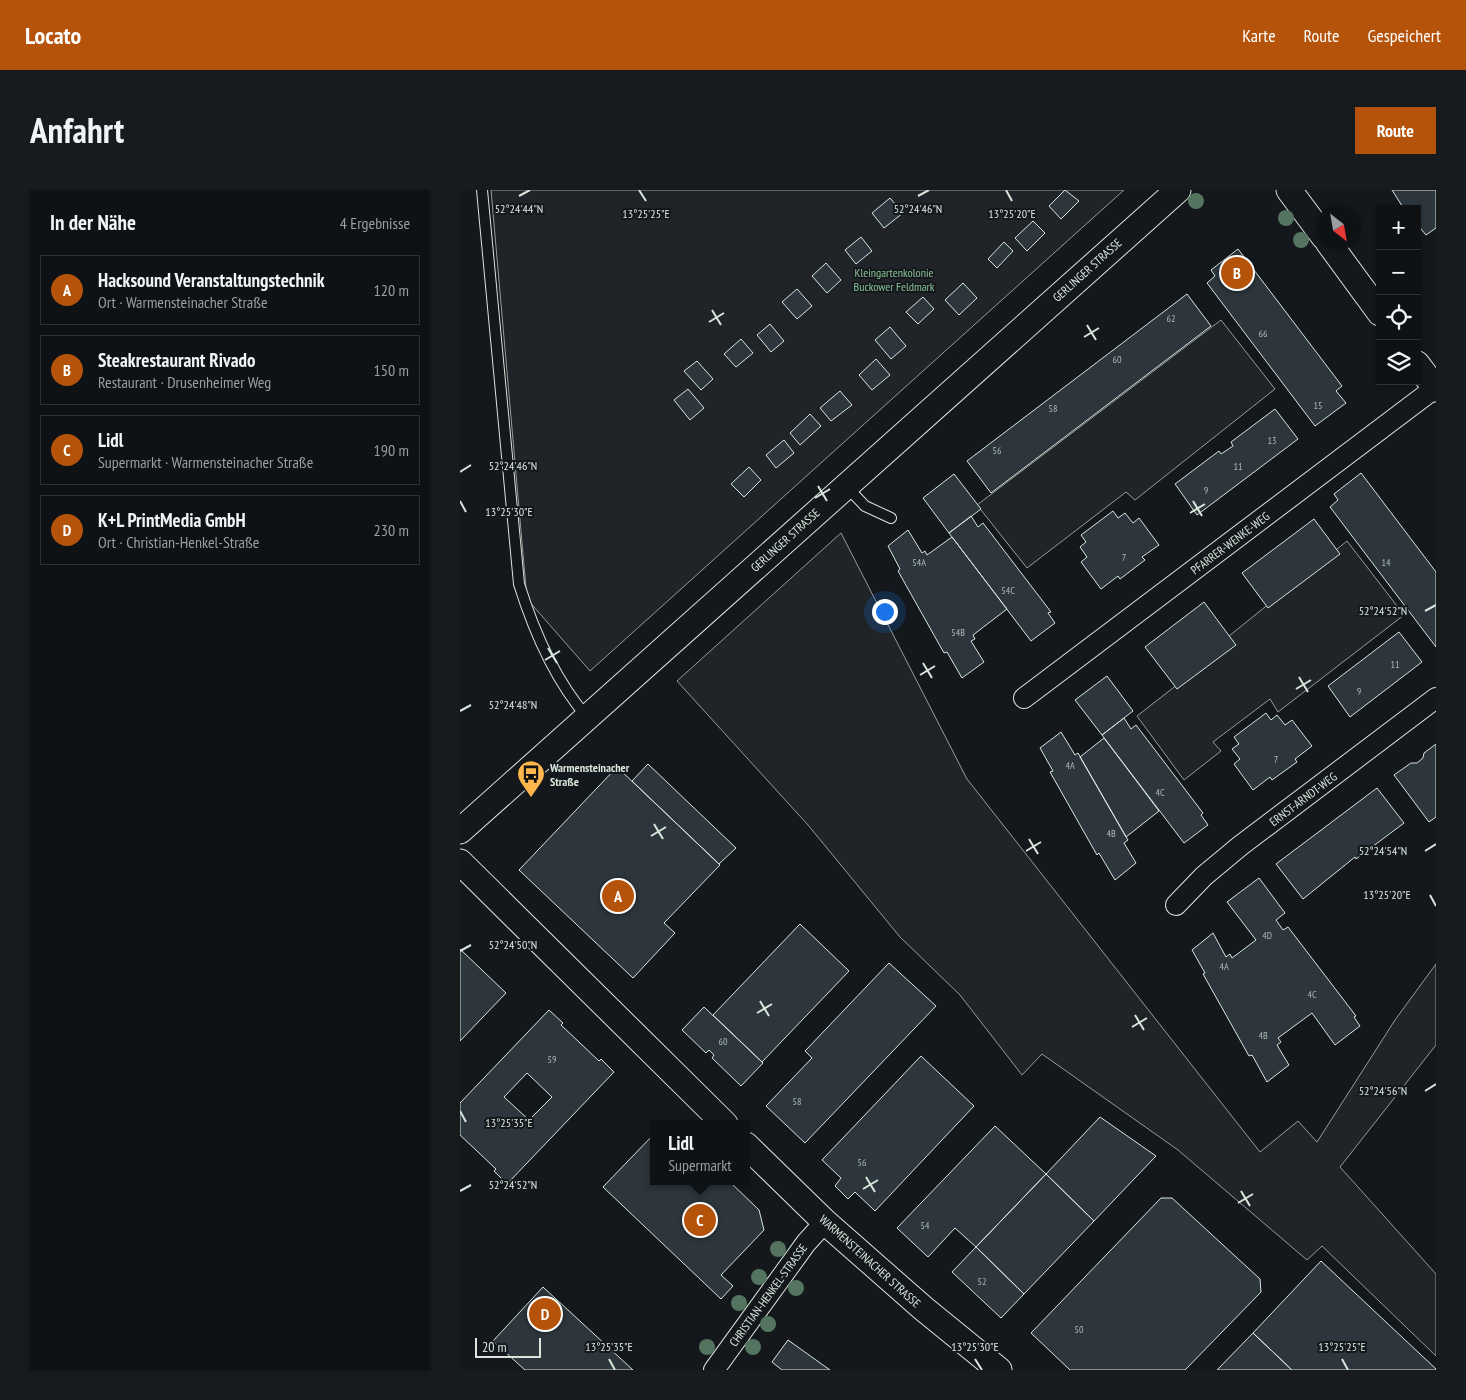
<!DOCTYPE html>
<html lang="de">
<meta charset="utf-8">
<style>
body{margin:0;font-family:"PT Sans Narrow",sans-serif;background:#181b1e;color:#f1f3f6}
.controls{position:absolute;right:15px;top:15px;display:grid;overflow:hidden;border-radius:0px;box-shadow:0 1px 4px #0004}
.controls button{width:45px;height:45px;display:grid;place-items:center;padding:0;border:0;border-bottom:1px solid #2f3234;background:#0f1215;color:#f1f3f6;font:25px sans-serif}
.compass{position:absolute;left:856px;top:15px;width:45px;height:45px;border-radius:50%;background:#0f1215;box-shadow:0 1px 4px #0004;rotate:149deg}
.scale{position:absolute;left:15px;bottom:12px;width:66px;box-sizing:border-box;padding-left:5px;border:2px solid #d8e6dc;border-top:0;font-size:14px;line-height:18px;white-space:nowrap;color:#d8e6dc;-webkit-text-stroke:4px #14181c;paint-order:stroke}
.you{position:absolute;left:424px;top:421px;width:18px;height:18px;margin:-12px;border:4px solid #fff;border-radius:50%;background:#1a73e8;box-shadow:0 0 0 8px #1a73e833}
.badge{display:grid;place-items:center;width:32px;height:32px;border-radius:50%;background:#b45309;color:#fff;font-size:16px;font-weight:700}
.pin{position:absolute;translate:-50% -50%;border:2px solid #fff;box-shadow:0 1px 5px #0006}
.popup{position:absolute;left:190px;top:930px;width:100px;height:65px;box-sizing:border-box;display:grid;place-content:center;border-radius:0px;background:#0f1215;filter:drop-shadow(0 1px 4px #0005);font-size:16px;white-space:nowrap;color:#9b9ea0}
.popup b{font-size:19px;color:#f1f3f6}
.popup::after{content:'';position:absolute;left:50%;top:100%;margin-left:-10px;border:10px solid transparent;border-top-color:#0f1215}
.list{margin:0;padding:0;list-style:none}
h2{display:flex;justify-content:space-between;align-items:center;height:65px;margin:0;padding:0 20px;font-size:21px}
h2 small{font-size:16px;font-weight:400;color:#9b9ea0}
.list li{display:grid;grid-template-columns:32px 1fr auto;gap:15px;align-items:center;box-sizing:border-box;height:70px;margin:0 10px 10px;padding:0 10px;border:1px solid #2f3234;border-radius:0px}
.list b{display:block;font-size:19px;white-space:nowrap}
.list p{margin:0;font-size:16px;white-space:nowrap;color:#9b9ea0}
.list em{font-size:16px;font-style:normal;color:#9b9ea0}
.icon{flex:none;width:28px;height:28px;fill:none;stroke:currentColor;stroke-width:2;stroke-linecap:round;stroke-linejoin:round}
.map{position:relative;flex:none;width:976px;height:1180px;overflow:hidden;border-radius:0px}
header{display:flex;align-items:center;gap:30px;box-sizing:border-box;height:70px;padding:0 25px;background:#b45309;color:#fff}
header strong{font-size:24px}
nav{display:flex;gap:28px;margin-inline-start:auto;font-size:18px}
.intro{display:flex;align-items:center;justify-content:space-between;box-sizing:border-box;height:120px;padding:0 30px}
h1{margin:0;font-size:35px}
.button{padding:12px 22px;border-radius:0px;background:#b45309;color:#fff;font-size:18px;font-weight:700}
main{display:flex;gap:30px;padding:0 30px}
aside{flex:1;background:#0f1215;border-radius:0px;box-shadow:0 1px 4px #0004}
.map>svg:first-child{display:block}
</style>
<header>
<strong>Locato</strong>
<nav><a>Karte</a><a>Route</a><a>Gespeichert</a></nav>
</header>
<div class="intro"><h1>Anfahrt</h1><a class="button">Route</a></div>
<main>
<aside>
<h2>In der Nähe<small>4 Ergebnisse</small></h2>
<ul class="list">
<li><span class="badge">A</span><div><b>Hacksound Veranstaltungstechnik</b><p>Ort · Warmensteinacher Straße</p></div><em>120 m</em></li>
<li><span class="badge">B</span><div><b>Steakrestaurant Rivado</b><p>Restaurant · Drusenheimer Weg</p></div><em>150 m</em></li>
<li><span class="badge">C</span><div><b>Lidl</b><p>Supermarkt · Warmensteinacher Straße</p></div><em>190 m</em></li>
<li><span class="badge">D</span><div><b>K+L PrintMedia GmbH</b><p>Ort · Christian-Henkel-Straße</p></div><em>230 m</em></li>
</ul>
</aside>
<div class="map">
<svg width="976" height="1180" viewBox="0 0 976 1180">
<rect width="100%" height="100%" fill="#14181c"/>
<path fill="#202428" stroke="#939e99" d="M31 0H664L130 481 67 409Z
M761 130 815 199 675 310 666 302 567 378 517 315Z
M381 343 507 589 800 962 838 931 857 952 935 830 976 774V855L880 977 976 1084V1166L862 1056 847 1070 718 960 582 864 562 885 500 805 440 747 348 635 217 491Z
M887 351 944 425 818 522 810 509 753 552 761 561 724 590 677 526 772 452 769 446Z"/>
<path fill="#2c363c" stroke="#d8e6dc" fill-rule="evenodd" d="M605 0 619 11 601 29 589 16Z
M932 0H976V38L966 45 957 34V19H944Z
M430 8 443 23 424 38 412 23Z
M573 31 585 43 567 61 555 48Z
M401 47 412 61 396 74 385 60Z
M544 52 553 61 537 78 528 69Z
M778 59 882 196 876 201 886 213 855 236 747 93 755 86 751 80Z
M366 73 381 90 367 103 352 86Z
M503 93 517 108 499 125 485 110Z
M337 99 352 116 337 129 322 112Z
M727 104 751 136 531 303 507 271Z
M463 107 474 119 458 134 446 122Z
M310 134 324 151 311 162 297 145Z
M430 137 446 156 431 169 415 150Z
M281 149 293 163 276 177 264 164Z
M416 169 430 185 412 200 399 185Z
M237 171 253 189 241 200 224 181Z
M228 199 244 218 230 230 214 210Z
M380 201 392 215 371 231 360 218Z
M815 219 838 249 737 325 715 294 759 261 761 264 773 256 771 252Z
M350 224 361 236 340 255 330 243Z
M324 250 334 263 316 278 306 265Z
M289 277 301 290 284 307 271 294Z
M901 283 976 382V457L870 317 878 310 874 304Z
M494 284 521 319 489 343 463 308Z
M653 321 658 328 665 323 673 333 679 328 699 355 682 367 685 370 660 389 658 386 641 399 621 372 627 367 620 357 626 352 621 345Z
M511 326 518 337 523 333 591 422 588 423 595 433 571 451 489 343Z
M854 329 880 364 808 418 782 383Z
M448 340 462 363 465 361 467 365 492 347 547 419 513 445 515 449 511 451 524 472 502 488 487 462 484 463 438 381 440 379 428 356Z
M744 412 776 455 717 499 685 457Z
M939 442 962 472 890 527 868 496Z
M647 486 673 521 642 545 615 510Z
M806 523 811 530 817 525 825 535 832 530 852 556 835 569 837 572 812 590 810 587 793 600 774 574 780 569 772 559 779 554 774 547Z
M664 528 671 539 676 535 743 623 741 625 748 635 724 653 642 545Z
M601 542 615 565 618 563 668 650 664 653 676 673 655 690 639 663 637 665 590 582 593 581 580 558Z
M644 548 699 621 666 647 620 567Z
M976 554V627L969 632 934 585 951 573H957L963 568 964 563Z
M188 574 276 658 259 674 172 591Z
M157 577 260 675 204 733 215 743 173 788 59 680Z
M917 598 944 633 896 669 895 667 843 709 816 674Z
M799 688 825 723 816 730 823 740 828 737 896 826 894 827 900 836 875 855 852 823 818 848 821 852 817 855 829 875 807 892 792 865 789 866 743 784 745 783 732 760 753 743 766 767 770 764 772 768 796 750 767 712Z
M340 734 389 781 302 872 253 825Z
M0 759 46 803 0 851Z
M429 773 476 816 345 953 306 916 352 868 345 861Z
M244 817 303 873 281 896 252 868 254 865 249 860 246 863 222 840Z
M89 820 103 833 101 835 139 871 141 869 154 882 47 994 34 981 36 979 0 945V913ZM67 883 92 907 69 930 44 907Z
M461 866 514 916 415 1021 395 1002 388 1009 375 996 381 988 362 970Z
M640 927 696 966 634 1031 586 984Z
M535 936 586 984 516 1057 495 1038 468 1067 437 1038Z
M194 944V991H269L299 1020 304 1040 261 1085 273 1096 261 1109 143 997Z
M586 984 634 1031 564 1104 516 1057Z
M701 1008H712L800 1089 801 1102 725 1180H610L571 1143Z
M516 1057 564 1104 541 1128 492 1082Z
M861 1071 976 1179V1180H832L793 1143Z
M83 1097 173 1180H65L33 1151Z
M793 1143 832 1180H757Z
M328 1150 370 1180H322L312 1172Z"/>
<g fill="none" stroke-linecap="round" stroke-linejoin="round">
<g stroke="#d8e6dc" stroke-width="12">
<path id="service" d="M22 0 59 394C74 442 94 489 127 527
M386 296 405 316 431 328"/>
</g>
<g stroke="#d8e6dc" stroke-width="22">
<path id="minor" d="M564 508 975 198
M716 715 744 686 780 656 976 508
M254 1180 346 1053 365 1032"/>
</g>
<g stroke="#d8e6dc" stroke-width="27">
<path id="tertiary" d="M829 0 864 47
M868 52 920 123
M957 174 976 199
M0 641 718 0
M0 672 265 934
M286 955 365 1032 464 1119 539 1180"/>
</g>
<use href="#service" stroke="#14181c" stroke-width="10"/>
<use href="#minor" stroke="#14181c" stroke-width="20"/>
<use href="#tertiary" stroke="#14181c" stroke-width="25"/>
</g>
<g fill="#55745f">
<circle cx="736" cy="11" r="8"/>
<circle cx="826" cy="28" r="8"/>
<circle cx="841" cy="50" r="8"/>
<circle cx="318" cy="1059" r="8"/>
<circle cx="299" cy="1087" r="8"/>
<circle cx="336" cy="1098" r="8"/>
<circle cx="279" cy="1113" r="8"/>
<circle cx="308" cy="1134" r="8"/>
<circle cx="247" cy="1157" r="8"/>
<circle cx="293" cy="1157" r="8"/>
</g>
<path fill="none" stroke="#d8e6dc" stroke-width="2" d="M179 0 186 11M546 0 552 11M59 6 70 0M458 6 469 0M252 120 261 135M249 132 264 123M627 135 636 150M624 147 639 138M0 282 11 275M358 296 367 311M355 308 370 299M0 311 6 322M733 311 742 326M730 323 745 314M965 421 976 415M88 458 97 473M85 470 100 461M463 473 472 488M460 485 475 476M839 487 848 502M836 499 851 490M0 521 11 515M194 634 203 649M191 646 206 637M569 649 578 664M566 661 581 652M965 661 976 654M970 705 976 716M0 761 11 755M300 811 309 826M297 823 312 814M675 825 684 840M672 837 687 828M965 901 976 894M0 921 6 932M406 987 415 1002M403 999 418 990M0 1001 11 995M781 1001 790 1016M778 1013 793 1004M149 1169 155 1180M515 1169 522 1180M882 1169 888 1180"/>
<defs>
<g id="bus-pin" transform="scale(1.4375)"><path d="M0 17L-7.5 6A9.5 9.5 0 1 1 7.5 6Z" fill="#ffb74d" stroke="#14181c"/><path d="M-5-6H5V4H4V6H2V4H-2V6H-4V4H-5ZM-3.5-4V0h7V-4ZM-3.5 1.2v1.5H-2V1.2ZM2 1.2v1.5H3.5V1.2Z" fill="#111"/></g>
</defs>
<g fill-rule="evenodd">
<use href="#bus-pin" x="71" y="584"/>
</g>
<g text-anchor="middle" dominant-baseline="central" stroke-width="4" stroke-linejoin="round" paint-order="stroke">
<g font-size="10" fill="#adbab4">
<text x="711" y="128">62</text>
<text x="803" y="143">66</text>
<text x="657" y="169">60</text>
<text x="858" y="215">15</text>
<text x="593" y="218">58</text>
<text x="812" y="250">13</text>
<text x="537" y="260">56</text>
<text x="778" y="276">11</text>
<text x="746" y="300">9</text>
<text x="664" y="367">7</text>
<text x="459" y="372">54A</text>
<text x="926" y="372">14</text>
<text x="548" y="400">54C</text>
<text x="498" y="442">54B</text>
<text x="935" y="474">11</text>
<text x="899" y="501">9</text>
<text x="816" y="569">7</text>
<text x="610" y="575">4A</text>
<text x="700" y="602">4C</text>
<text x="651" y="643">4B</text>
<text x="807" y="745">4D</text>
<text x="764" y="776">4A</text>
<text x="852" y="804">4C</text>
<text x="803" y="845">4B</text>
<text x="263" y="851">60</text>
<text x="92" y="869">59</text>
<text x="337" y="911">58</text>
<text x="402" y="972">56</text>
<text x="465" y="1035">54</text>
<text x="522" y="1091">52</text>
<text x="619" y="1139">50</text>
</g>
<g font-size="12" fill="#d8e6dc" stroke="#14181c">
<text transform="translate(627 80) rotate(-42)">GERLINGER STRASSE</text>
<text transform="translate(325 350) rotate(-42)">GERLINGER STRASSE</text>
<text transform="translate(770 353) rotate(-37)">PFARRER-WENKE-WEG</text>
<text transform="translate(843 609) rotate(-37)">ERNST-ARNDT-WEG</text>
<text transform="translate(410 1071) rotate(42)">WARMENSTEINACHER STRASSE</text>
<text transform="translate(308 1105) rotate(-54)">CHRISTIAN-HENKEL-STRASSE</text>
</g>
<g font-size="12" fill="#8ac095" stroke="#14181c">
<text x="434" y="82">Kleingartenkolonie<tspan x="434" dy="14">Buckower Feldmark</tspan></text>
</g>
<g font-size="12" font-weight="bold" fill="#d8e6dc" stroke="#14181c" text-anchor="start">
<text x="90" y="577">Warmensteinacher<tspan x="90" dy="14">Straße</tspan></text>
</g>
</g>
<g font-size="12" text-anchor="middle" fill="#d8e6dc" stroke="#14181c" stroke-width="4" stroke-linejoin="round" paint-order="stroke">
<text x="59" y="23">52°24'44"N</text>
<text x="458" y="23">52°24'46"N</text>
<text x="186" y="28">13°25'25"E</text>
<text x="552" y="28">13°25'20"E</text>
<text x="53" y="280">52°24'46"N</text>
<text x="49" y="326">13°25'30"E</text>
<text x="923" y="425">52°24'52"N</text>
<text x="53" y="519">52°24'48"N</text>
<text x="923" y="665">52°24'54"N</text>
<text x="927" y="709">13°25'20"E</text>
<text x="53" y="759">52°24'50"N</text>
<text x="923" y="905">52°24'56"N</text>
<text x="49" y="937">13°25'35"E</text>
<text x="53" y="999">52°24'52"N</text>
<text x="149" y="1161">13°25'35"E</text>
<text x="515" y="1161">13°25'30"E</text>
<text x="882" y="1161">13°25'25"E</text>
</g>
</svg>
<div class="controls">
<button>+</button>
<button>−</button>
<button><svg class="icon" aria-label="locate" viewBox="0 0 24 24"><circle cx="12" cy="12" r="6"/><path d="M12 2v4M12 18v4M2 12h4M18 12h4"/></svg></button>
<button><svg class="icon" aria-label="layers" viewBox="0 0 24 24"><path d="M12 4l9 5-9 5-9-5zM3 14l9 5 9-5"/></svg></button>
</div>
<svg class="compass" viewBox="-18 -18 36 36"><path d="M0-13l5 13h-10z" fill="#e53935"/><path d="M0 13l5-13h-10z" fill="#9b9ea0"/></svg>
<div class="scale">20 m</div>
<div class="you"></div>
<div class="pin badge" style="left:158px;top:706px">A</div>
<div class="pin badge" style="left:777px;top:83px">B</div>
<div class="pin badge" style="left:240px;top:1030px">C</div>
<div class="popup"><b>Lidl</b>Supermarkt</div>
<div class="pin badge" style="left:85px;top:1124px">D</div>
</div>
</main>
